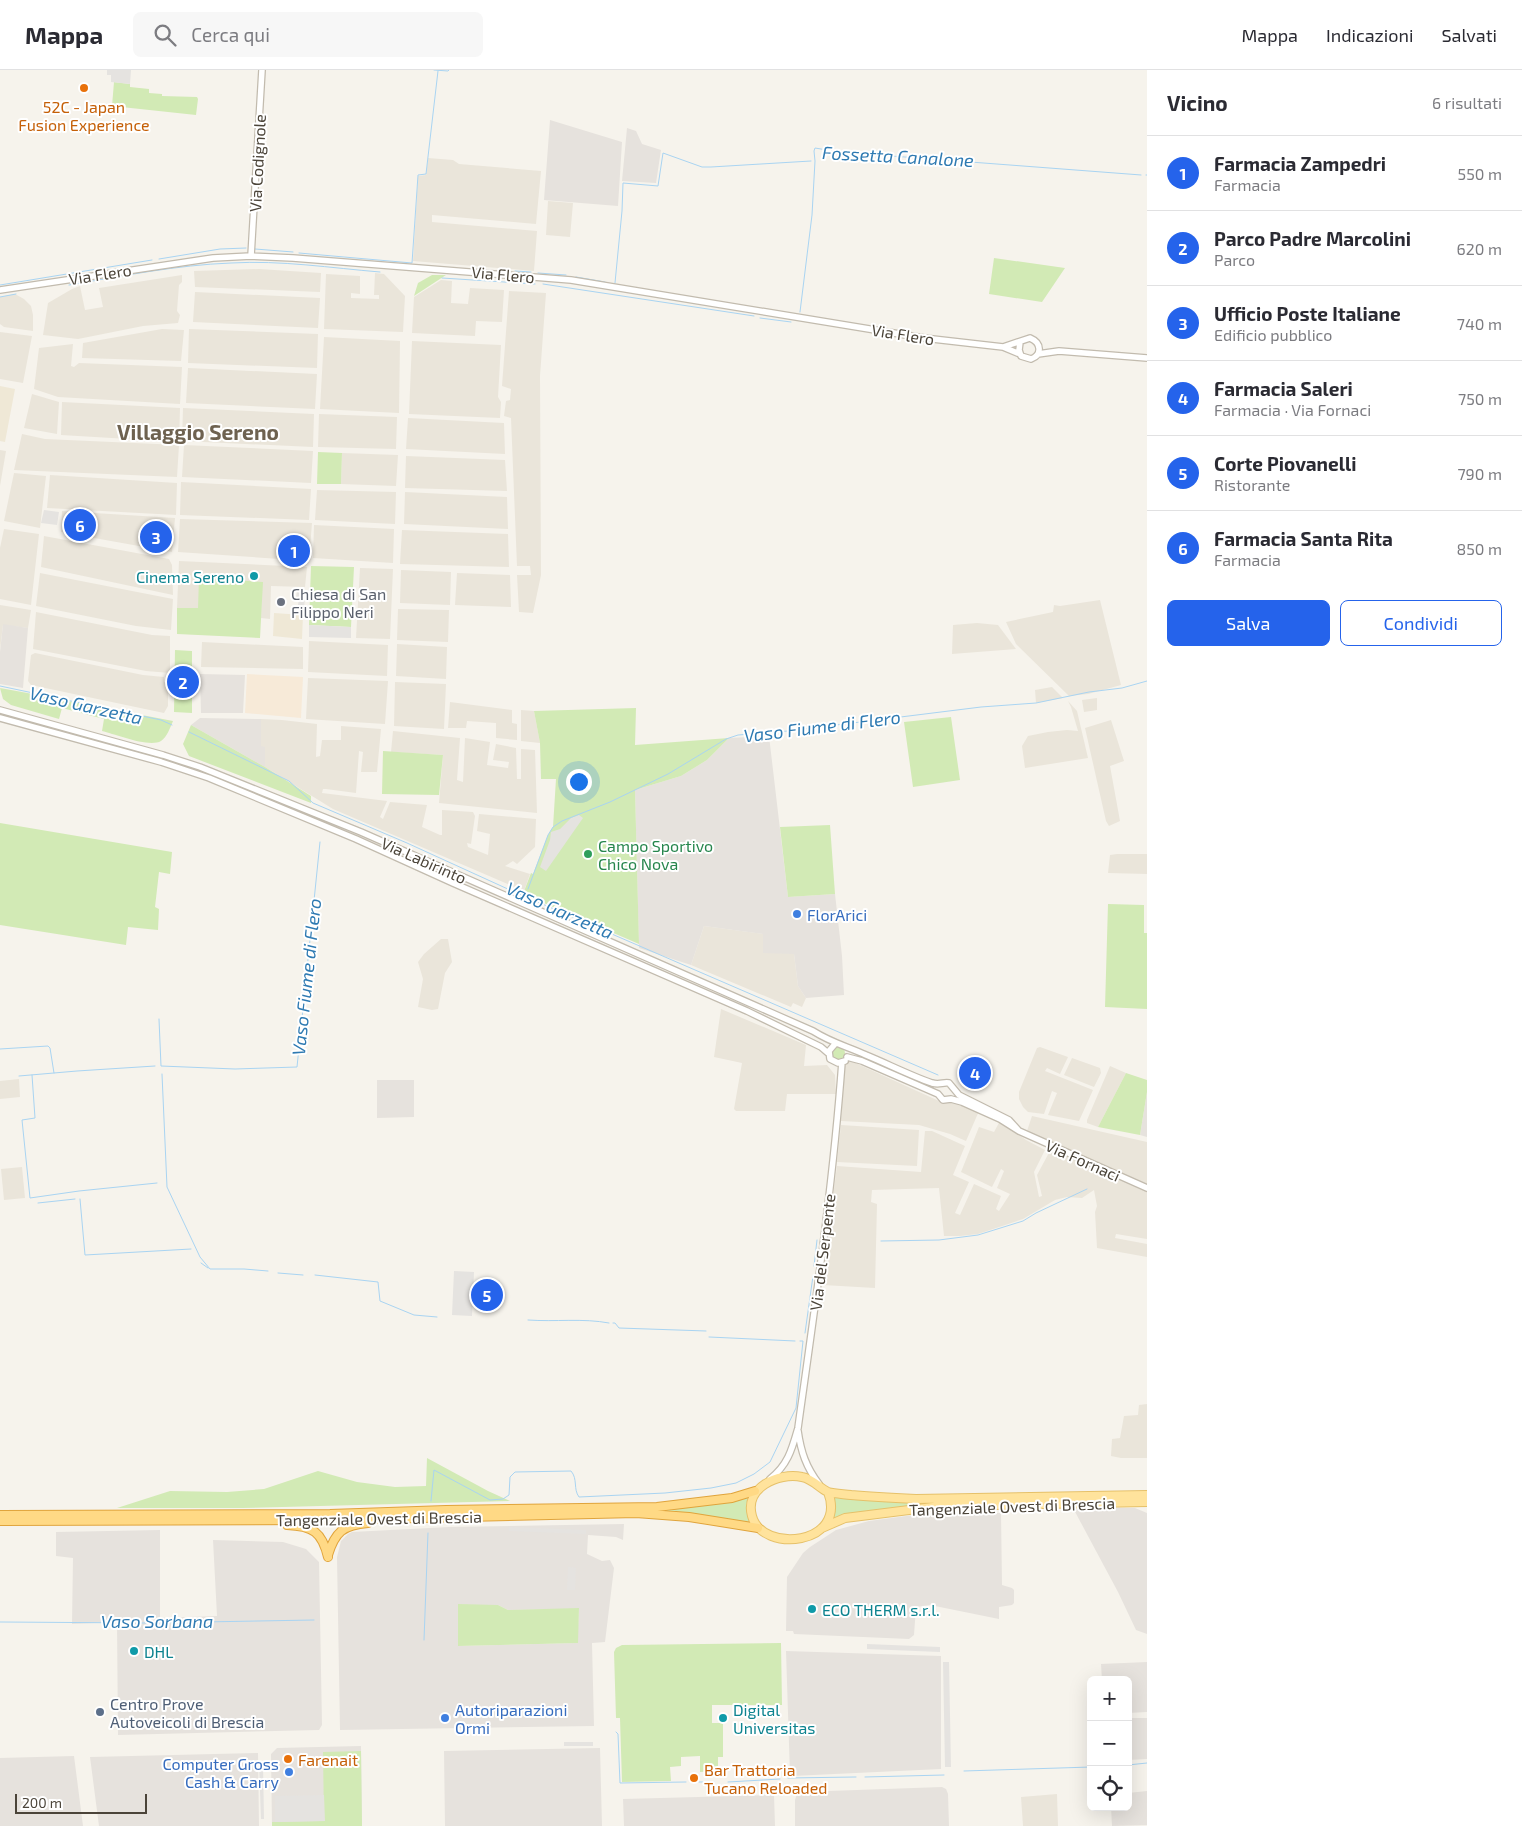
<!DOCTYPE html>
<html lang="it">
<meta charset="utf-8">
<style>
body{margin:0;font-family:"Exo 2",sans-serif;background:#f7f7f7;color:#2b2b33}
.controls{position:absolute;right:15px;bottom:15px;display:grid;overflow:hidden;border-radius:8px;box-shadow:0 5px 20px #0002}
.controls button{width:45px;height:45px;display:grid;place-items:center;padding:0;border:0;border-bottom:1px solid #e1e1e2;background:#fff;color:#2b2b33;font:25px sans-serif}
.scale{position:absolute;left:15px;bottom:12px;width:132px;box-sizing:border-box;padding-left:5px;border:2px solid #4b4439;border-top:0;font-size:14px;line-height:18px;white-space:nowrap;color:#4b4439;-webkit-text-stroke:4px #fff;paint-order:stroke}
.you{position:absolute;left:578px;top:711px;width:18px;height:18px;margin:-12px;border:4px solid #fff;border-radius:50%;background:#1a73e8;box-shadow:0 0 0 8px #1a73e833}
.badge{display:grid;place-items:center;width:32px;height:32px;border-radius:50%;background:#2563eb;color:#fff;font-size:16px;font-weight:700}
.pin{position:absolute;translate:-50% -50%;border:2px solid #fff;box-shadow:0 1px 5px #0006}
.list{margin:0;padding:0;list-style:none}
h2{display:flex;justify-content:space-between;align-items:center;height:65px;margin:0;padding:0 20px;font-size:21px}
h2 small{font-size:16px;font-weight:400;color:#7c7c81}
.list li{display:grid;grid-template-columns:32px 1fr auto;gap:15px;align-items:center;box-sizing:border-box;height:75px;padding:0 20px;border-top:1px solid #e1e1e2}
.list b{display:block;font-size:19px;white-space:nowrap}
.list p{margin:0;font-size:16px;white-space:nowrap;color:#7c7c81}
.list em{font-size:16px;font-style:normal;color:#7c7c81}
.actions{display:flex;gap:10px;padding:15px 20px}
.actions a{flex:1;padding:11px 0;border:1px solid #2563eb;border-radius:8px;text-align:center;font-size:18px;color:#2563eb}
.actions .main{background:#2563eb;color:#fff}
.icon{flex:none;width:28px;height:28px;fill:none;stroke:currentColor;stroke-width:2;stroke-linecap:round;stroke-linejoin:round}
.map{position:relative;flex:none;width:1147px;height:1756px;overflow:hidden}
header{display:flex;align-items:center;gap:30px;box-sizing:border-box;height:70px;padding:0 25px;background:#fff;border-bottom:1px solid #e1e1e2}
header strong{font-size:24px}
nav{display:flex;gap:28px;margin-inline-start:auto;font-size:18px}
.search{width:350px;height:45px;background:#f7f7f7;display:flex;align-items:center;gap:12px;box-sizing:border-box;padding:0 18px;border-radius:8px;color:#7c7c81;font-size:19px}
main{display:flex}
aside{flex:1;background:#fff}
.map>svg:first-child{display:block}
</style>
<header>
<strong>Mappa</strong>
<div class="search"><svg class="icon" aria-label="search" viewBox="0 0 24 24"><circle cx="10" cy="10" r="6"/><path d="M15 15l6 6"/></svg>Cerca qui</div>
<nav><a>Mappa</a><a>Indicazioni</a><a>Salvati</a></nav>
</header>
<main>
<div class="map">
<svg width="1147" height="1756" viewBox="0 0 1147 1756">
<rect width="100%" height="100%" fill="#f6f3ec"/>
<path fill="#eae5da" d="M428 88 453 90 459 94 541 101 536 154 432 145V152L537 161 534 201 413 191 418 106 426 105Z
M548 131 573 133 570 167 546 165Z
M259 199 321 203 320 222 195 217 194 201Z
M375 203 384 204 405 226 403 262 324 259 326 204 360 206V224L351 223V228L379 229V225H374Z
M182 205V212L179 215 177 241 180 245 178 253 143 256 78 269 43 265 48 233 72 219 80 216 85 240 103 237 99 218Z
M441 210 452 211 451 233 468 234 470 218 504 220 502 252 476 251 475 266 412 263 414 227Z
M509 221 546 223 540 306 541 505 533 543 519 542 517 505H531L530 496H517L511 348 504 346 506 331 510 330 511 319 502 316Z
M195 222 320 228 318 258 193 252Z
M15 224 24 229 31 236 33 245V261L4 257 0 254V227Z
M162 259 184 260 181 291 82 288 83 273Z
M189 259 318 264 317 298 188 293Z
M0 262 32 266 23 313 0 309Z
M324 267 400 271 399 343 320 339Z
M412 271 501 275 498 327 501 332 500 348 409 344Z
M73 274 71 296 74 297 79 293 182 297 180 334 58 327 34 319 39 278Z
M188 298 317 304 315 339 186 333Z
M32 324 59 332 57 364 24 358Z
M62 332 180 338 179 372 61 365Z
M183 338 314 344 313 377 182 371Z
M319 344 397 347 396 379 318 377Z
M408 348 504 353 505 384 406 379Z
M22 364 45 369 179 375 177 407 14 400Z
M184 375 313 381 311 413 182 407Z
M0 380 6 381 0 416Z
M342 383 398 385 396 416 341 414Z
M406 386 505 390 507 421 405 418Z
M14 403 46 406 40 458 4 451Z
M50 405 177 413 176 445 47 438Z
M181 412 311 419 309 450 180 445Z
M317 420 396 422 395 454 315 450Z
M405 422 507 427 508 459 404 454Z
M62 441 175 448 172 482 61 462Z
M180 449 312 453 309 491 178 482Z
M314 455 394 459 393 493 313 488Z
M4 459 39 464 31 535 0 529V478Z
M402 460 508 464 509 497 400 494Z
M44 466 169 489 172 495 173 525 41 497Z
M179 491 307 497 305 517 271 516 270 549 261 548 262 512 198 539 177 538Z
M360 498 393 499 390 569 356 568Z
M401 500 451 502 450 535 400 533Z
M40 503 173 529 171 560 136 556 36 536Z
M457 503 510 505 511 537 455 535Z
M1100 530 1121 615 1088 624 1069 626 1016 574 1006 552 1053 542 1054 535 1060 536Z
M0 535 31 540 28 558 3 555 0 579Z
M398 539 449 540 448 572 397 570Z
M36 542 152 565 170 566V603L146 601 33 579Z
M977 553 998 555 1016 579 952 584 953 555Z
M309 571 388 575 387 606 308 602Z
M202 572 303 577V599L201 597Z
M397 574 447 577 446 609 396 606Z
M35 583 143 605 164 607V612L168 613V636L164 643 31 615 28 611 31 585Z
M308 608 388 611 385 654 306 649Z
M395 612 446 614 444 659 394 656Z
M1052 617 1063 628 1036 633 1035 620Z
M1097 628V640L1084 642 1082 630Z
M1068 631 1077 641 1088 688 1025 698 1022 676 1028 666 1048 662 1067 660 1078 661 1071 637Z
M450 632 512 640V653L517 654V670L496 668V653L467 651 466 658H448Z
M521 640 534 641 540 673 521 671Z
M261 649 282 650 317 654 316 687 320 686 322 670H341V656L381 659 377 702H361L363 682 359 681 356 723 326 719H323L322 723 387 731 380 747 383 749 390 732 427 735 422 757 440 765H442V740L473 742 475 746 471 774 467 773 468 777 488 785 490 764 477 761 479 744 536 749 535 777 517 794 513 791 505 796 530 804 524 821 333 739 265 697V677H261Z
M1111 650 1124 691 1110 696 1120 751 1109 756 1106 751 1085 658Z
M393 661 460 668 457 710 463 712 465 668 490 672 487 695 508 698 509 692 493 690 496 674 516 678 517 709H521V679L535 680 537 743 439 733 443 685 391 682Z
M1117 784H1147V804L1108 803 1110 785Z
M704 856 764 864 794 884 798 916 806 928 802 937 793 933 791 937 691 895Z
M441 869H448L452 892 445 903 438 939 432 940 418 937 423 909 418 892 424 884Z
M721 939 806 975 804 996 827 995 835 1005 836 1024H787L785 1041H736L734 1039 742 993 714 987Z
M1040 977 1068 987 1060 1004 1047 998 1045 1001 1093 1020 1079 1051 1048 1045 1057 1023 1052 1021 1044 1044 1028 1042 1023 1037 1019 1029V1022L1037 978Z
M1072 988 1100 998 1101 1003 1094 1017 1064 1005Z
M849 990 939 1031 959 1033 979 1041 966 1071 950 1064 919 1055 841 1051 843 999Z
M1110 996 1126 1003 1098 1057 1087 1053V1050Z
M19 1009 20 1027 0 1029V1011Z
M1032 1046 1147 1072V1115L1027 1061Z
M1000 1051 1026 1070 1045 1080 1034 1102 1039 1127 1042 1126 1037 1105 1051 1079 1093 1095 1147 1121V1169L1116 1164 1115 1168 1147 1174V1187L1097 1178 1095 1142 1097 1136 1094 1120 1082 1128 1067 1127 1055 1130 1023 1149 978 1164 960 1166H944L939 1118 872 1120 871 1132 877 1134 875 1218 823 1215V1202L837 1096 921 1102 925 1061H932L965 1076 953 1105 969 1112 955 1143 960 1145 974 1114 1001 1126 996 1139 999 1141 1010 1124 997 1118 1004 1101 1001 1099 992 1117 961 1102 979 1057 994 1062Z
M841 1055 919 1060 917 1096 837 1092Z
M22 1097 25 1128 4 1130 1 1099Z
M1147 1334V1388H1121L1111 1386 1112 1369 1120 1368 1124 1346 1138 1345 1139 1335Z
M1057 1724 1058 1756H1023L1021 1727Z"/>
<path fill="#f7ead8" d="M247 604 303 607 301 648 245 643Z"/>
<path fill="#e6e2dd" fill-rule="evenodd" d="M550 50 622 72 618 136 544 130Z
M627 58 636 61 642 74 661 80 656 113 622 111Z
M3 554 28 558 23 618 0 614V582Z
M200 604 245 605 243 643H201Z
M200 648 261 649V676L265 677V697L191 655Z
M769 666 788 827 835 824 842 886 844 925 806 928 798 916 794 884 763 883V864L704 856 691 895 639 878 635 720 681 706 707 690 729 668Z
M377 1010H414V1047L377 1048Z
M1147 1022V1067L1140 1065Z
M1073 1438H1135L1147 1443V1564L1136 1560 1118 1522Z
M929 1443H1001L1002 1515 1012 1518 1014 1520V1533L1012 1535 999 1537V1549L930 1535 916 1537 914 1565 909 1569 794 1564 793 1561H786L787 1507 803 1483 810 1477 836 1460 869 1451Z
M624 1454 623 1470 616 1467 588 1465 587 1484 602 1491 610 1490 614 1498 605 1572 592 1573 594 1656 340 1660 337 1487 341 1471 348 1464 352 1462 449 1457ZM498 1535 508 1540 579 1539 577 1573 458 1576Z
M160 1460V1548L217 1546 213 1470 283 1472 306 1479 319 1492 322 1655 319 1660 118 1665 117 1552 72 1554 73 1488 56 1486V1462Z
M786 1581 941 1586V1699L792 1706 790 1705Z
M1147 1592V1642L1128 1643V1610H1102L1101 1594Z
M1128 1648H1147V1689L1128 1690Z
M361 1676 362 1756H272L271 1684 277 1678Z
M600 1678 602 1756H445L444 1681Z
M258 1683 259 1756H99L90 1687Z
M74 1686 83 1756H0V1688Z
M942 1717 946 1719 948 1724 949 1756H795V1730L797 1724 800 1722Z
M1147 1721V1755L1112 1756 1111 1737H1128V1723Z
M774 1725 775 1756H624L623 1729Z"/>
<path fill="#efe8d6" d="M0 316 15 319 5 372 0 371Z
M274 543 303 545 302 569 273 566Z"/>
<path fill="#d2eab5" d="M114 12 130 14V17L149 19V23L162 24V26L197 27 198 29 196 45 112 36Z
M994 188 1065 198 1042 232 989 224Z
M432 205H446L414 226 418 213Z
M318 382 342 383 341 414H317Z
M311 496 354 497 351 557 309 555Z
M199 508 263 512 260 568 177 564V538H198Z
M175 580 192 581V643L174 642Z
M0 618 22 622 173 651C170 658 167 667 161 671 149 678 115 664 102 661L104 649 62 638 59 649 11 635 3 629Z
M636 638 635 675 729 668 707 690 681 706 635 720 639 874 523 824 531 803 533 804 548 765 553 757 556 709H541L540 673 534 641Z
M951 647 960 710 913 717 904 652Z
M191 655 265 697 311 726V733L189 686 183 674Z
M383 681 443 685 439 725 382 724Z
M0 753 172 782 170 804 159 802 155 837 159 839 158 860 128 857 126 875 0 855Z
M830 755 835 824 788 827 780 757Z
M1108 834 1144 835V863H1147V939L1105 937Z
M831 983a7 7 0 1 1 14 0a7 7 0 1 1-14 0Z
M1126 1003 1147 1010V1022L1140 1065 1098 1057Z
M427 1388 488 1421 510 1431 242 1438H117L170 1421 227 1422 264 1419 318 1401 357 1412 395 1417 426 1416Z
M746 1426 748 1428C745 1438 747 1444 750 1453L748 1455 665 1441 642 1440Z
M833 1426 899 1432 935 1433 864 1442 834 1450 832 1447 831 1428Z
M458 1534 498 1535 508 1540 579 1538 578 1573 458 1576Z
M781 1573 782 1635H712V1653H723V1687H718V1701L700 1702V1686L681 1687V1696L670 1697 671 1711 622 1712 620 1648H616L614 1582 616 1578 622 1575Z
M361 1681 362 1756H272V1752L324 1751 323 1682Z"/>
<path fill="#e5e3e0" d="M107 0H131L130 14 111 12V5H107Z
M44 440 59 442 57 455 41 453Z
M297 522 305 523 304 543H296L299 530 296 528Z
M309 555 351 557V568L309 567Z
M579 745 583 748 546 801 540 797 550 770 551 762 560 759 571 748Z
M454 1201 474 1202 472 1246 452 1245Z
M509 1457 586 1460V1464L509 1461Z
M568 1497 576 1498 575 1520H567Z
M867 1574 940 1577V1582L867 1579Z
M943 1592H949L951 1697H945Z
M564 1672H593V1676H564Z
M259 1693H263L264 1749H261Z
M324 1725 325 1751 275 1752V1726Z"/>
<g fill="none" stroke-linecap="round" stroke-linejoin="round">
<path stroke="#a9d4f2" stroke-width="1" d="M434 0 448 1 449 0
M1146 105H1147
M255 179 293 182
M299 183 412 193 418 105 426 104 438 1
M159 189 220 179 246 178
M515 201 531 202
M538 203 566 205
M576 207 605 212
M442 208 535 214
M615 213 622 141 623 113 658 116 663 83 702 97H711L811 91
M543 214 754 246
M0 215 152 190
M69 215C123 206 177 195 231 193 281 190 331 198 380 202
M0 227 16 224
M800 242 812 145 815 91 814 81 815 78 839 82 1141 105
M760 248 791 252
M0 616 161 650 172 655
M189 662 289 711 313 733 407 773 510 820 938 1005
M528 819 548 765 553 757 562 751 610 732 668 704 726 669 738 665 788 661 981 637 1036 633 1089 622 1122 618 1147 611
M159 949 161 996 235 999 297 997 320 772
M0 979 48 976 50 978 54 1003
M162 1004 167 1117 200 1187 210 1199H244L268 1201
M32 1005 35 1048 22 1050 30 1128 79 1121 157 1113
M19 1006 77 1001 155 996
M80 1129 85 1185 191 1179
M38 1133 75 1129
M881 1171 939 1170 978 1165 1023 1151 1036 1143 1087 1119
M201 1193 208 1198
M814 1196 817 1170
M278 1203 303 1205
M315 1205 378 1212 380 1231 414 1245 437 1247
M528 1250C555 1252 583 1248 609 1253
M613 1253H615L619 1258 706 1261
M805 1263 813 1206
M709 1267 795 1271
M431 1431 434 1400 490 1430 503 1429 509 1425 510 1407 515 1402 571 1401C578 1409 573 1419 579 1427L665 1423 711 1418 736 1413 754 1404 770 1392 796 1338 803 1271H800
M0 1552 146 1553 314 1550
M424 1570 428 1463
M616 1662 618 1664 620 1713 686 1712
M1128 1695 1147 1693
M964 1701 1091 1697
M865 1707 944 1705
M788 1708 856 1707
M699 1712H714
M728 1712 780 1709"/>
<g stroke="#c2bbae" stroke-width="8">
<path id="tertiary" d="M251 186 262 0
M0 220 213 188 251 186 293 188 571 210 924 268 1003 277 1020 284
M1003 277 1030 268C1042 273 1042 285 1031 289L1021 286 1019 280 1020 272
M1038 284 1059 281 1147 288
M0 640 163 685 200 697 361 762 813 961C832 973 846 976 866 985 888 994 909 1005 932 1013 940 1015 943 1012 949 1013L959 1025 1009 1050 1019 1061
M0 648 161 692 209 708 356 769 453 813 747 941 821 977 828 983
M835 974 829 981 830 989 838 993 845 991
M847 987 862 991 938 1024 943 1030 951 1029 962 1032 1000 1049 1019 1061 1147 1118
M798 1361C801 1382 806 1397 819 1414
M770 1409C788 1395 792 1379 798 1358 815 1236 833 1115 842 992"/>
</g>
<g stroke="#e6c16a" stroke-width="10">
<path id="primary" d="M828 1422C848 1475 762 1484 752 1446 744 1418 778 1402 802 1407 813 1409 819 1418 828 1422 835 1424 844 1424 851 1425 873 1427 894 1428 916 1429L1147 1425
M822 1458 845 1448 941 1436 1147 1432"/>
</g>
<g stroke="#e0a43c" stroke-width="10">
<path id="trunk" d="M0 1445 330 1444 446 1440 657 1437 732 1428 755 1421
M0 1451 330 1450 636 1443 689 1447 758 1458
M287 1455C313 1456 322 1462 328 1487
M328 1485C335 1462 343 1455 368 1453"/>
</g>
<use href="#tertiary" stroke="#fff" stroke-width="5.5"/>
<use href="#primary" stroke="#ffe39c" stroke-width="8"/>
<use href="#trunk" stroke="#ffd985" stroke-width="8"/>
</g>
<g fill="#e8710a" stroke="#fff" stroke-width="2">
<circle cx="84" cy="18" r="5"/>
<circle cx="288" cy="1689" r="5"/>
<circle cx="694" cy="1708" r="5"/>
</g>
<g fill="#0f9aa8" stroke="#fff" stroke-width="2">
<circle cx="254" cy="506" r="5"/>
<circle cx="812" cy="1539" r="5"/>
<circle cx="134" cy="1581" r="5"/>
<circle cx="723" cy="1648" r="5"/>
</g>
<circle fill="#6b7280" stroke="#fff" stroke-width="2" cx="281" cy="532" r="5"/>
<circle fill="#2e9e5b" stroke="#fff" stroke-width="2" cx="588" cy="784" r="5"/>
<g fill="#3f7fe0" stroke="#fff" stroke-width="2">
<circle cx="797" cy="844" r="5"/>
<circle cx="445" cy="1648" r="5"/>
<circle cx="289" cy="1702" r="5"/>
</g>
<circle fill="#5c6f8a" stroke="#fff" stroke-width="2" cx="100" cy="1642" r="5"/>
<g text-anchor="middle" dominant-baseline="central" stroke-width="4" stroke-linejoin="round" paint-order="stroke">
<g font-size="16" fill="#c56008" stroke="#fff" text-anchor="start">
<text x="84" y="36" text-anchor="middle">52C - Japan<tspan x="84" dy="18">Fusion Experience</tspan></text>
<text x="298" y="1689">Farenait</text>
<text x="704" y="1699">Bar Trattoria<tspan x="704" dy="18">Tucano Reloaded</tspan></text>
</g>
<g font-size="16" fill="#4b4439" stroke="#fff">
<text transform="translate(257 93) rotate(-87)">Via Codignole</text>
<text transform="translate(100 204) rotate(-9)">Via Flero</text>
<text transform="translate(503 204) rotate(5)">Via Flero</text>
<text transform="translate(903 264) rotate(9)">Via Flero</text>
<text transform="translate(424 790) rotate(24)">Via Labirinto</text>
<text transform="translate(1083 1090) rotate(24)">Via Fornaci</text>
<text transform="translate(822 1182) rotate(-83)">Via del Serpente</text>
<text transform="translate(1012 1436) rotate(-2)">Tangenziale Ovest di Brescia</text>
<text transform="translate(379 1448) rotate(-1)">Tangenziale Ovest di Brescia</text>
</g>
<g font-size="16" fill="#0d838f" stroke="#fff" text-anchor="start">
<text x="244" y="506" text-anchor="end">Cinema Sereno</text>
<text x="822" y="1539">ECO THERM s.r.l.</text>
<text x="144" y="1581">DHL</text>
<text x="733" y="1639">Digital<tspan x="733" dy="18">Universitas</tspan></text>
</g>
<g font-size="16" fill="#5b616d" stroke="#fff" text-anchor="start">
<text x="291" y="523">Chiesa di San<tspan x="291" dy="18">Filippo Neri</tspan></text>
</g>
<g font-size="16" fill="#27864d" stroke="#fff" text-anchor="start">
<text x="598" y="775">Campo Sportivo<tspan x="598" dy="18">Chico Nova</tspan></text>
</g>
<g font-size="16" fill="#366cbe" stroke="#fff" text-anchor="start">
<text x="807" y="844">FlorArici</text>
<text x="455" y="1639">Autoriparazioni<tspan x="455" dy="18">Ormi</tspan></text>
<text x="279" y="1693" text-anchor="end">Computer Gross<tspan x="279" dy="18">Cash &amp; Carry</tspan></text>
</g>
<g font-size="16" fill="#4e5e75" stroke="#fff" text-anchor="start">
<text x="110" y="1633">Centro Prove<tspan x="110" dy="18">Autoveicoli di Brescia</tspan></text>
</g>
<g font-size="18" font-style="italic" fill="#2e7ab2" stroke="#fff">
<text transform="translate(898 86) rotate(3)">Fossetta Canalone</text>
<text transform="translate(86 635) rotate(13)">Vaso Garzetta</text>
<text transform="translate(822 656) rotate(-7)">Vaso Fiume di Flero</text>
<text transform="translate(560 840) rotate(24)">Vaso Garzetta</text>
<text transform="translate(306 907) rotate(-84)">Vaso Fiume di Flero</text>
<text x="157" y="1551">Vaso Sorbana</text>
</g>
<g font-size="21" font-weight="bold" fill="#6e6250" stroke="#fff">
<text x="198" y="361">Villaggio Sereno</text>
</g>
</g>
</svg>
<div class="controls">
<button>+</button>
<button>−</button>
<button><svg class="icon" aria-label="locate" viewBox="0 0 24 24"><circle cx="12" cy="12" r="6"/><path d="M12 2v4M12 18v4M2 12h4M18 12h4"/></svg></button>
</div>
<div class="scale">200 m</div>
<div class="you"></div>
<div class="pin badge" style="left:294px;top:481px">1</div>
<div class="pin badge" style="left:183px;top:612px">2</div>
<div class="pin badge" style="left:156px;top:467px">3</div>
<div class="pin badge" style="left:975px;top:1003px">4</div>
<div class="pin badge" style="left:487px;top:1225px">5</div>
<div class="pin badge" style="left:80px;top:455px">6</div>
</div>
<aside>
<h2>Vicino<small>6 risultati</small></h2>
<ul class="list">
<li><span class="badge">1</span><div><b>Farmacia Zampedri</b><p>Farmacia</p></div><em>550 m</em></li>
<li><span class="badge">2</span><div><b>Parco Padre Marcolini</b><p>Parco</p></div><em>620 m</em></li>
<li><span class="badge">3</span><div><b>Ufficio Poste Italiane</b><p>Edificio pubblico</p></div><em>740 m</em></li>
<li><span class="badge">4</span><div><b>Farmacia Saleri</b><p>Farmacia · Via Fornaci</p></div><em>750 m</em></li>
<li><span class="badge">5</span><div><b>Corte Piovanelli</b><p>Ristorante</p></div><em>790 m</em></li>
<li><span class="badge">6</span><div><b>Farmacia Santa Rita</b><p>Farmacia</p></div><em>850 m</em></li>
</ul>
<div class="actions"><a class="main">Salva</a><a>Condividi</a></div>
</aside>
</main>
